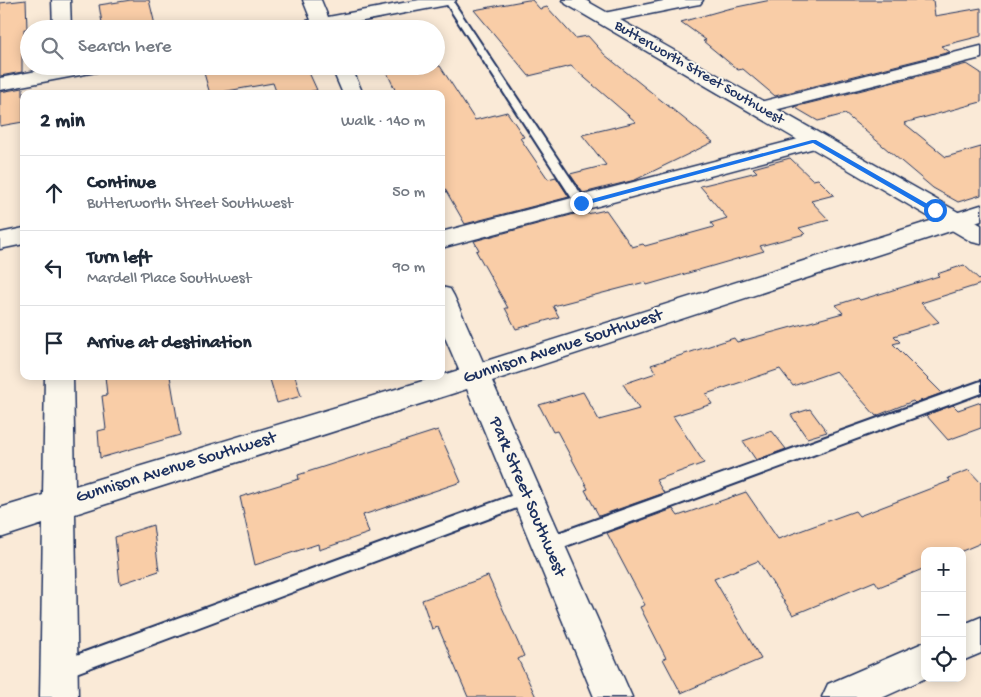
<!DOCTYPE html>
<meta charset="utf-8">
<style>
body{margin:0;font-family:"Gochi Hand",sans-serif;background:#f2f2f3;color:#1f2937}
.controls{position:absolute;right:15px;bottom:15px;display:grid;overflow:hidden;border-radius:10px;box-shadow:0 2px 12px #0003}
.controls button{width:45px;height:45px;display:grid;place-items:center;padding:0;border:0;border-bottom:1px solid #e0e1e3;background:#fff;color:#1f2937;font:25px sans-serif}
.stop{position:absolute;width:15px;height:15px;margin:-11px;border:4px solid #1a73e8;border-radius:50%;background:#fff}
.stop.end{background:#1a73e8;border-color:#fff;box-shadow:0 1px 5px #0008}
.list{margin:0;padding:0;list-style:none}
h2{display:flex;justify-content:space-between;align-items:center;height:65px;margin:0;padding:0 20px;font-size:21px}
h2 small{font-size:16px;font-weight:400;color:#747a83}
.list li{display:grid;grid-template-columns:32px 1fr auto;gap:15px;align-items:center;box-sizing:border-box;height:75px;padding:0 20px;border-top:1px solid #e0e1e3}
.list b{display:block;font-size:19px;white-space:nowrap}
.list p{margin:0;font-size:16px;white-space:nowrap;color:#747a83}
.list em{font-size:16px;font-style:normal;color:#747a83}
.icon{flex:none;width:28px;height:28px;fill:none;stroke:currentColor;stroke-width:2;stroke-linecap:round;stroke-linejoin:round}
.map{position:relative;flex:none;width:981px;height:697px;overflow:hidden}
.search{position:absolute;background:#fff;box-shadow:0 2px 12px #0003;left:20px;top:20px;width:425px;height:55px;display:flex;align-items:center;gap:12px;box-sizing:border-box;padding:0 18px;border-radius:28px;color:#747a83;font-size:19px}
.panel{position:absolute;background:#fff;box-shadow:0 2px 12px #0003;left:20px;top:90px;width:425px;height:290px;border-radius:10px}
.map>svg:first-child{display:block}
</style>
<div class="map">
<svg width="981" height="697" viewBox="0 0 981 697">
<rect width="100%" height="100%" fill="#faead7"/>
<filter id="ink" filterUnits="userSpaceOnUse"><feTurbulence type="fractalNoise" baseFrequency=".02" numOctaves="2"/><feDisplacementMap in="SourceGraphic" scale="10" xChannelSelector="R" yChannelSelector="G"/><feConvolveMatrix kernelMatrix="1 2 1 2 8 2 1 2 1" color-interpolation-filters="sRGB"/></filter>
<g filter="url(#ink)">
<path fill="#f9cda7" stroke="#1b2f5e" d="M26 0 27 29H24V44H22V72L0 76V3Z
M131 0H149L156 29H103L99 5Z
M528 0H532L540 9 547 7 575 38 588 36 605 55 713 142 635 180 583 193 570 174 606 165 582 135 636 122 571 66 529 76 474 10Z
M771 0H933L935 16 981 8V36L941 46 950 52 775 96 743 69 738 70 703 41 706 40 681 22 727 9Z
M967 64 981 73V102L904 123 946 157 981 147V195L958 202 933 188 845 114 818 121 794 107Z
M202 66H306L317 90 298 94H277L273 83 210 94Z
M384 66H440L475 120 507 112 524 137 520 138 548 179 556 177 569 197 465 224 441 182V94H397Z
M23 88V122L0 126V92Z
M790 158 813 180 818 179 834 195 811 201 829 220 799 228 805 234 760 246 764 251 647 285 645 282 553 306 559 317 516 329 505 308H508L476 251 479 250 474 241 586 211 587 214 606 210 632 247 643 244 645 246 714 227 711 223 727 218 700 186 757 172 753 168Z
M964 265 981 281V284L921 303 939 322 894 336 900 342 893 344 942 393 915 403 913 401 876 416 836 371 793 386 780 369 706 394 712 404 673 416 704 463 656 480 664 493 599 516 585 490 588 489 557 431 553 432 539 405 583 392 599 420 639 409 623 384 656 373 651 365 734 338 737 342 843 313 836 305 858 298 860 300 939 276 937 274Z
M105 376H170L180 435 100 458 98 431 106 429 102 396 107 395Z
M269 376H295L301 396 277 403Z
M981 402V428L948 440 926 415 953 405 958 410Z
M810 409 827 432 807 438 791 415Z
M438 430 461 482 363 515 369 533 319 550 318 544 255 565 240 497 299 479 298 475Z
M772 431 786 449 756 460 743 441Z
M969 470 981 483V543L962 551H925V568L879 587 875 581 793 615 758 561 714 579 761 659 681 693 663 659 666 658 640 607 645 605 607 533 673 509 678 516 746 492 778 539 855 511 859 516 950 481 948 478Z
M153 525 159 571 120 584 115 537Z
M488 576 524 656 518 659 536 697H468L438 627 432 629 422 600Z"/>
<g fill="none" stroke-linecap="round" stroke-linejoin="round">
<g stroke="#1b2f5e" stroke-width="4">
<path id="service" d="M444 0H452L587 203 585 206H577Z
M981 381V393L547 553 541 550 539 545 541 540 547 537Z
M527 490 533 492 535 497 533 502 60 679 54 676 51 670 54 664 60 661Z"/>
</g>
<g stroke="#1b2f5e" stroke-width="3">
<path id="minor" d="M52 0H70L71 29H53Z
M303 0H321L328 17 419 0H456L453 4 447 5 332 27 333 29H286L289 25 311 20Z
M668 0H703L700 4 694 5 605 23 599 22 596 18 599 14Z
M981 46V58L759 114 752 112 749 108 752 104Z
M63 66H106L103 70 96 72 0 90V78Z
M331 66H351L363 94H343Z
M814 135 822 136 825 141 822 146 441 248V232Z
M981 205V221L492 381 632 697H594L467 389 75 514 78 697H40L43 524 0 538V508L43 495 45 376H73L75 486 459 370 441 328V287L450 289 454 296 483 362Z
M24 228V244L0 249V233Z
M981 617V653L962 661V625Z
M925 642 926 678 884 697H822L828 684Z"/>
</g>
<g stroke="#1b2f5e" stroke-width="3">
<path id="tertiary" d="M563 0H585L981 225V244L972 242 566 4Z"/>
</g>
<use href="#service" fill="#fbf7ec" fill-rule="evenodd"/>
<use href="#minor" fill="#fbf7ec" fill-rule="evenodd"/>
<use href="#tertiary" fill="#fbf7ec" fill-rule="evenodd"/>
</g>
</g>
<path fill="#1a73e8" d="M812 140H816L938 210 932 212 813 143 581 206 577 203Z"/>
<g text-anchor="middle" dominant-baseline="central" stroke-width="4" stroke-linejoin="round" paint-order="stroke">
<g font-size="15" fill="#1b2f5e" stroke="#fbf7ec">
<text transform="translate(699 73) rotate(30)">Butterworth Street Southwest</text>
</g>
<g font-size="18" fill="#1b2f5e" stroke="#fbf7ec">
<text transform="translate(563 347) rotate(-18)">Gunnison Avenue Southwest</text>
<text transform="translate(176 468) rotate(-17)">Gunnison Avenue Southwest</text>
<text transform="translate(527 497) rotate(67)">Park Street Southwest</text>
</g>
</g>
</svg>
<div class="controls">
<button>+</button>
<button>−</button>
<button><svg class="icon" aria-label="locate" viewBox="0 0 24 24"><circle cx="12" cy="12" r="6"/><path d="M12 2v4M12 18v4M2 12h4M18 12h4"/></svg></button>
</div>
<div class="stop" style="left:935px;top:210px"></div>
<div class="stop end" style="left:581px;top:203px"></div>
<div class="search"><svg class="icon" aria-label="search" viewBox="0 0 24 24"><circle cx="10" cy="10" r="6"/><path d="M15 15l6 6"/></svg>Search here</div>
<section class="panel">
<h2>2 min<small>Walk · 140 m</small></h2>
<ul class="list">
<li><svg class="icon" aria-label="ahead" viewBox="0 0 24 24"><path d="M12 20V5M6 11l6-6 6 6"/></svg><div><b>Continue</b><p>Butterworth Street Southwest</p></div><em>50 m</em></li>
<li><svg class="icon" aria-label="left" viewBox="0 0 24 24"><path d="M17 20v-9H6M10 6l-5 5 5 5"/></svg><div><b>Turn left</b><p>Mardell Place Southwest</p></div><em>90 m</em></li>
<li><svg class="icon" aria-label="arrive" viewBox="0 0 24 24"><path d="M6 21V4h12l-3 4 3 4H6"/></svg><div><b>Arrive at destination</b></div></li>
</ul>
</section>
</div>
